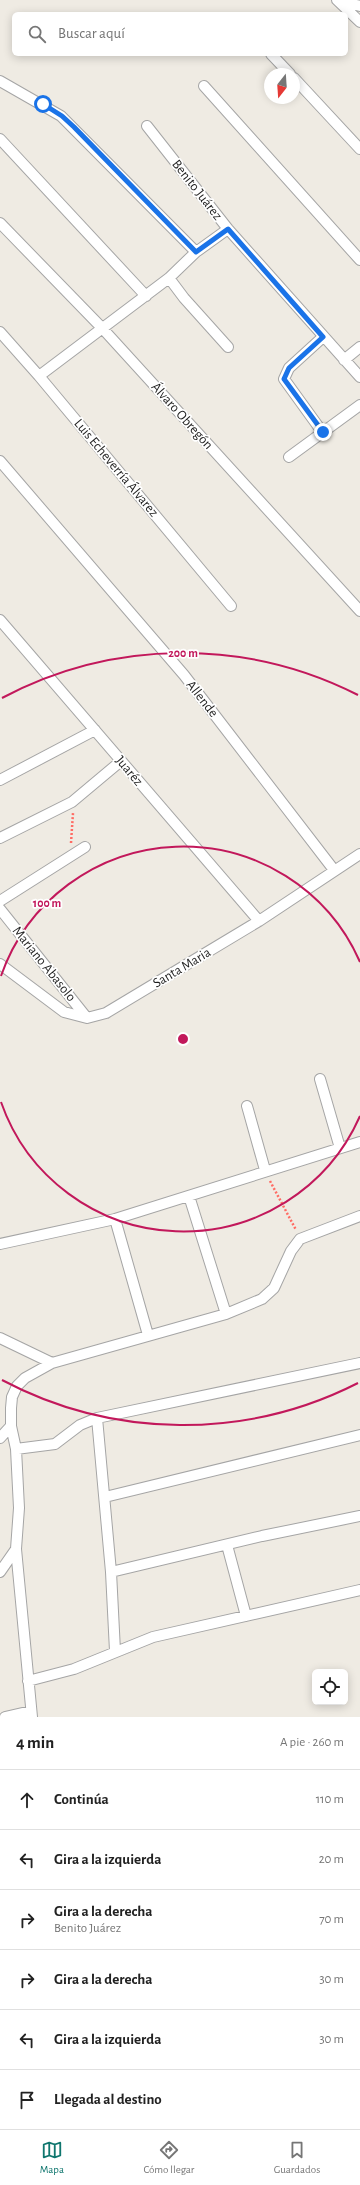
<!DOCTYPE html>
<html lang="es">
<meta charset="utf-8">
<style>
body{margin:0;font-family:"Alegreya Sans",sans-serif;background:#f2f2f2;color:#222}
.controls{position:absolute;right:12px;bottom:12px;display:grid;overflow:hidden;border-radius:6px;box-shadow:0 2px 10px #0003}
.controls button{width:36px;height:36px;display:grid;place-items:center;padding:0;border:0;border-bottom:1px solid #e0e0e0;background:#fff;color:#222;font:20px sans-serif}
.compass{position:absolute;left:264px;top:68px;width:36px;height:36px;border-radius:50%;background:#fff;box-shadow:0 2px 10px #0003;rotate:197deg}
.stop{position:absolute;width:12px;height:12px;margin:-9px;border:3px solid #1a73e8;border-radius:50%;background:#fff}
.stop.end{background:#1a73e8;border-color:#fff;box-shadow:0 1px 4px #0008}
.list{margin:0;padding:0;list-style:none}
h2{display:flex;justify-content:space-between;align-items:center;height:52px;margin:0;padding:0 16px;font-size:17px}
h2 small{font-size:13px;font-weight:400;color:#767676}
.list li{display:grid;grid-template-columns:26px 1fr auto;gap:12px;align-items:center;box-sizing:border-box;height:60px;padding:0 16px;border-top:1px solid #e0e0e0}
.list b{display:block;font-size:15px;white-space:nowrap}
.list p{margin:0;font-size:13px;white-space:nowrap;color:#767676}
.list em{font-size:13px;font-style:normal;color:#767676}
.icon{flex:none;width:22px;height:22px;fill:none;stroke:currentColor;stroke-width:2;stroke-linecap:round;stroke-linejoin:round}
.map{position:relative;flex:none;width:360px;height:1717px;overflow:hidden}
.search{position:absolute;background:#fff;box-shadow:0 2px 10px #0003;left:12px;right:12px;top:12px;height:44px;display:flex;align-items:center;gap:10px;box-sizing:border-box;padding:0 14px;border-radius:6px;color:#767676;font-size:15px}
.sheet{height:412px;background:#fff}
nav{display:flex;justify-content:space-around;align-items:center;box-sizing:border-box;height:56px;border-top:1px solid #e0e0e0;background:#fff;font-size:11px;color:#767676}
nav a{display:grid;justify-items:center;gap:2px}
nav .on{color:#0f766e}
.map>svg:first-child{display:block}
</style>
<div class="map">
<svg width="360" height="1717" viewBox="0 0 360 1717">
<rect width="100%" height="100%" fill="#efebe3"/>
<g fill="none" stroke-linecap="round" stroke-linejoin="round">
<g stroke="#a5a5a5" stroke-width="12">
<path id="street" d="M337 0 360 22
M340 1 360 6
M271 54 290 74
M294 78 360 149
M0 81 61 116 196 252
M204 86 360 260
M147 126 228 229 360 377
M0 139 146 296
M0 223 103 329 360 611
M169 278 184 298 228 347
M0 332 39 376 231 606
M344 360 360 347
M39 376 169 278 196 252 228 229
M323 433 284 379 289 368 323 337
M289 457 360 405
M0 461 184 675 334 870
M0 620 259 921
M0 780 95 730
M0 838 72 802 121 761
M0 901 85 847
M0 909 87 1018
M0 964 64 1012 87 1018 106 1013 259 921 360 854
M320 1079 340 1148
M247 1106 265 1170
M189 1196 226 1314
M115 1219 148 1335
M0 1244 115 1219 360 1142
M0 1338 52 1363
M97 1418 111 1572 115 1651
M0 1438 11 1426
M16 1449 55 1444 80 1425 97 1418 360 1363
M105 1497 360 1435
M227 1545 246 1616
M0 1572 16 1549
M111 1572 262 1536 360 1516
M28 1681 74 1669 153 1637 360 1590
M5 1717 31 1711
M32 1717 16 1549 19 1508 16 1449 11 1426V1408L12 1397 17 1386 25 1378 52 1363 226 1314 262 1299 274 1288 291 1251 300 1239 360 1216"/>
</g>
<path stroke="#ff6c64" stroke-width="2.5" stroke-dasharray="2 2" stroke-linecap="butt" d="M71 843 73 813
M270 1181 296 1230"/>
<use href="#street" stroke="#fff" stroke-width="10"/>
</g>
<g fill="none" stroke-linecap="round" stroke-linejoin="round">
<path stroke="#1a73e8" stroke-width="5" d="M43 104 62 116 74 127 196 252 228 229 323 337 289 368 284 379 323 432"/>
</g>
<g fill="none" stroke="#c2185b" stroke-width="2">
<path d="M360 1116A193 193 0 0 1 1 1102M1 976A193 193 0 0 1 360 962"/>
<path d="M358 1383A386 386 0 0 1 2 1380M2 698A386 386 0 0 1 358 695"/>
</g>
<g text-anchor="middle" dominant-baseline="central" stroke-width="3.5" stroke-linejoin="round" paint-order="stroke">
<g font-size="14" fill="#1e1e1e" stroke="#fff">
<text transform="translate(197 190) rotate(52)">Benito Juárez</text>
<text transform="translate(182 416) rotate(48)">Álvaro Obregón</text>
<text transform="translate(116 468) rotate(50)">Luis Echeverría Álvarez</text>
<text transform="translate(202 699) rotate(52)">Allende</text>
<text transform="translate(129 771) rotate(50)">Juaréz</text>
<text transform="translate(44 964) rotate(51)">Mariano Abasolo</text>
<text transform="translate(182 968) rotate(-31)">Santa Maria</text>
</g>
</g>
<circle cx="183" cy="1039" r="6" fill="#c2185b" stroke="#fff" stroke-width="2"/>
<g font-size="12" text-anchor="middle" font-weight="bold" fill="#c2185b" stroke="#fff" stroke-width="3.5" stroke-linejoin="round" paint-order="stroke">
<text x="183" y="657">200 m</text>
<text x="47" y="907">100 m</text>
</g>
</svg>
<div class="controls">
<button><svg class="icon" aria-label="locate" viewBox="0 0 24 24"><circle cx="12" cy="12" r="6"/><path d="M12 2v4M12 18v4M2 12h4M18 12h4"/></svg></button>
</div>
<svg class="compass" viewBox="-18 -18 36 36"><path d="M0-13l5 13h-10z" fill="#e53935"/><path d="M0 13l5-13h-10z" fill="#767676"/></svg>
<div class="stop" style="left:43px;top:104px"></div>
<div class="stop end" style="left:323px;top:432px"></div>
<div class="search"><svg class="icon" aria-label="search" viewBox="0 0 24 24"><circle cx="10" cy="10" r="6"/><path d="M15 15l6 6"/></svg>Buscar aquí</div>
</div>
<section class="sheet">
<h2>4 min<small>A pie · 260 m</small></h2>
<ul class="list">
<li><svg class="icon" aria-label="ahead" viewBox="0 0 24 24"><path d="M12 20V5M6 11l6-6 6 6"/></svg><div><b>Continúa</b></div><em>110 m</em></li>
<li><svg class="icon" aria-label="left" viewBox="0 0 24 24"><path d="M17 20v-9H6M10 6l-5 5 5 5"/></svg><div><b>Gira a la izquierda</b></div><em>20 m</em></li>
<li><svg class="icon" aria-label="right" viewBox="0 0 24 24"><path d="M7 20v-9h11M14 6l5 5-5 5"/></svg><div><b>Gira a la derecha</b><p>Benito Juárez</p></div><em>70 m</em></li>
<li><svg class="icon" aria-label="right" viewBox="0 0 24 24"><path d="M7 20v-9h11M14 6l5 5-5 5"/></svg><div><b>Gira a la derecha</b></div><em>30 m</em></li>
<li><svg class="icon" aria-label="left" viewBox="0 0 24 24"><path d="M17 20v-9H6M10 6l-5 5 5 5"/></svg><div><b>Gira a la izquierda</b></div><em>30 m</em></li>
<li><svg class="icon" aria-label="arrive" viewBox="0 0 24 24"><path d="M6 21V4h12l-3 4 3 4H6"/></svg><div><b>Llegada al destino</b></div></li>
</ul>
</section>
<nav>
<a class="on"><svg class="icon" aria-label="map" viewBox="0 0 24 24"><path d="M3 6l6-2 6 2 6-2v14l-6 2-6-2-6 2zM9 4v14M15 6v14"/></svg>Mapa</a>
<a><svg class="icon" aria-label="directions" viewBox="0 0 24 24"><path d="M12 3l9 9-9 9-9-9zM9 14v-3h6M13 9l2 2-2 2"/></svg>Cómo llegar</a>
<a><svg class="icon" aria-label="saved" viewBox="0 0 24 24"><path d="M7 4h10v16l-5-4-5 4z"/></svg>Guardados</a>
</nav>
